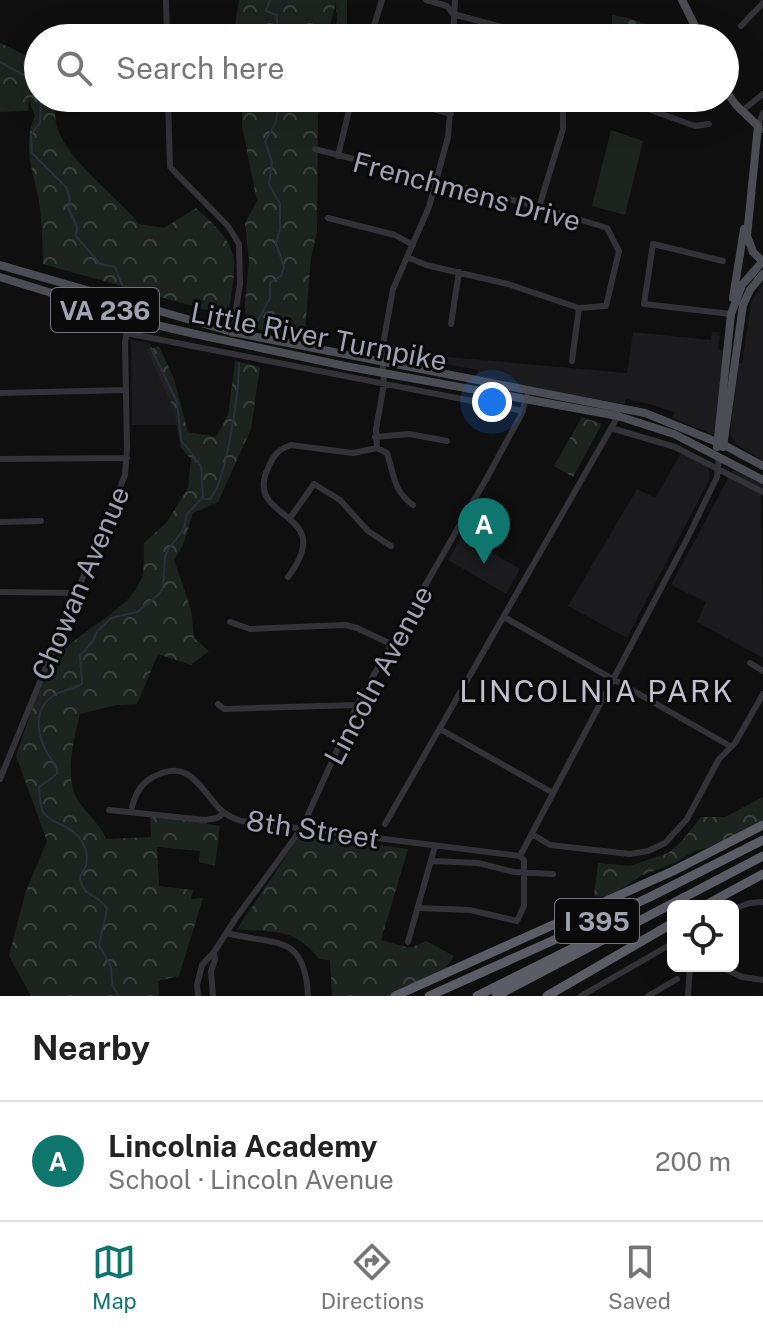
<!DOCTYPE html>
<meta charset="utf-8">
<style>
body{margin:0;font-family:"Public Sans",sans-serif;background:#f6f6f6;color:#222}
.controls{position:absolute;right:24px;bottom:24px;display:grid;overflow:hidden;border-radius:12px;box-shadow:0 8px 32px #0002}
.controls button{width:72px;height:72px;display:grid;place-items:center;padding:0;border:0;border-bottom:2px solid #e0e0e0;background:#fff;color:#222;font:40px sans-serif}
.you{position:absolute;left:492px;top:402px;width:28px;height:28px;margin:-20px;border:6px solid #fff;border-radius:50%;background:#1a73e8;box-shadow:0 0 0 12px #1a73e833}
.badge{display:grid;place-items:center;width:52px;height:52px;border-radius:50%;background:#0f766e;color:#fff;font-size:26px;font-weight:700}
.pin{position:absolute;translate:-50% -66px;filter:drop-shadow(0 2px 4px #0008)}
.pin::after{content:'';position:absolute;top:42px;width:28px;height:24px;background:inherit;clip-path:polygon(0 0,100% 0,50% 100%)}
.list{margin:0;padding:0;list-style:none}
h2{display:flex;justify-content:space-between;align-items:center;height:104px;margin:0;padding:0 32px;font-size:34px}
h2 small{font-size:26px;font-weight:400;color:#767676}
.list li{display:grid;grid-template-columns:52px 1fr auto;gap:24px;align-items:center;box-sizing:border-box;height:120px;padding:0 32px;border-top:2px solid #e0e0e0}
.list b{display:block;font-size:30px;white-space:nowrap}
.list p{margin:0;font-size:26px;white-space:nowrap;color:#767676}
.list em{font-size:26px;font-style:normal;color:#767676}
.icon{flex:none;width:44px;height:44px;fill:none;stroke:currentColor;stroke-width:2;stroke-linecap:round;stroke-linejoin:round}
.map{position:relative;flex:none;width:763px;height:996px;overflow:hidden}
.search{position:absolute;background:#fff;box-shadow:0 8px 32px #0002;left:24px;right:24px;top:24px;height:88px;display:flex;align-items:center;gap:20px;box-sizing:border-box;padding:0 28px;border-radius:44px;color:#767676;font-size:30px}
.sheet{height:224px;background:#fff}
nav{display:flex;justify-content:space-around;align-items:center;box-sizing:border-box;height:112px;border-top:2px solid #e0e0e0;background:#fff;font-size:22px;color:#767676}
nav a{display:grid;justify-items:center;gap:4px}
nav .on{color:#0f766e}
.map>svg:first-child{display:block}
</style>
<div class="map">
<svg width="763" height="996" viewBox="0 0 763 996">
<defs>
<pattern id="forest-crowns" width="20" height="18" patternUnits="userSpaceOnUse" patternTransform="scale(2)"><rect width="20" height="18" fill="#1d2420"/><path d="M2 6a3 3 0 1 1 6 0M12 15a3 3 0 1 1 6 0" fill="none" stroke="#3b413e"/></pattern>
<pattern id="cemetery-stones" width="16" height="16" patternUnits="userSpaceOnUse" patternTransform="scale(2)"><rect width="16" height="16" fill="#1d2420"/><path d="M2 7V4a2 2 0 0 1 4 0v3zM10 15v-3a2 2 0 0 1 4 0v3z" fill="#3b413e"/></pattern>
</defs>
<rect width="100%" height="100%" fill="#0f0f10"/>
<path fill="#1b1b1d" d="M763 283V461L736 444 731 435V426L739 363H742L751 303Z
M633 332 711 340 712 332H720L718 349 723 350 714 435 673 418 674 412 649 404 626 399 625 404 476 379 478 370 423 360 425 355 627 373Z
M131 340 150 343 182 425H132Z
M682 452 708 466 710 478 627 638 568 606 637 489 655 498Z
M734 467 763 484 761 494 763 658 697 622 706 602 671 585Z
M462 535 520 569 506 594 448 560Z"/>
<path fill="#1d2420" d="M611 130 643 141 625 215 592 206Z"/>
<path fill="url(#forest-crowns)" d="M239 0H347V24L343 38H332L337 21 336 2 327 38H233Z
M0 43 38 61V98H58C57 106 54 115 56 123 64 159 115 194 139 224L164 228 196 208C243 250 237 256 228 316L43 264C43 246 42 226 40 208 36 176 20 148 35 116L29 100 28 111 0 112Z
M242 98H324L318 115 317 232 311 258 305 331 296 329 295 338 246 327 245 302 249 261 245 223 257 201 242 126Z
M159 346 174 379 188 432 216 437 228 415 235 361 260 367 251 429 218 502 193 513 183 545 174 560 191 609 194 638 209 651 191 665 158 654 137 704 116 705 80 714C74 739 63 779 79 802 88 815 100 824 106 839L151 837 150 814 207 821V824L220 826 215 866 199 862 200 851 157 847 159 886 193 890 191 899 203 898 179 976 158 981 159 996H31L9 956 25 894 47 841 16 756C25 731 38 686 52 664 73 631 126 615 141 580 145 571 143 554 144 543L167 522 188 488 191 459 181 448 174 409 147 350Z
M582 417 602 424 573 477 554 466Z
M763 797V826L737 839 695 851 674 863 641 876 609 897 594 896 598 863 630 866 668 853 682 841 701 817H725Z
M301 834 408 849 381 940 410 948 426 941 454 956 438 980 405 996H332L330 960 319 959C294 927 275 933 237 929Z"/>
<path fill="url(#cemetery-stones)" d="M612 15 625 17 688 38H612Z"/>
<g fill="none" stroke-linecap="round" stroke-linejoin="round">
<path stroke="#2b303a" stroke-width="2" d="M270 0 266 11 277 15V38
M0 62 38 83
M41 98 40 123 31 135 32 153 66 187 70 199 68 207 77 227 76 236 100 264 115 267 122 285
M257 322 270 298V283L281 276 284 267 276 243 280 229V204L269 184 272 162 265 141 276 122 278 107 269 102V98
M204 499H210C227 481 239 390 239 363
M118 996 112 984 111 967 99 945 107 909C98 892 83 900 80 877 94 859 85 837 66 827 58 822 50 822 44 813 39 805 40 796 39 787L57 774C58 763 52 762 47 753 37 735 33 709 53 696 62 690 73 689 82 684L80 655 93 641 97 631 111 618 137 612 159 594 163 588 165 557 169 548 184 529 187 514 203 497 201 466 181 440 177 402 151 348"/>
<path stroke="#323237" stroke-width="6" d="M166 0 167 38
M426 0 447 6 453 14 543 38
M741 26 763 3
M370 38 382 0
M453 38 455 0
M168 98 170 167 228 226 239 244 240 284 232 334
M394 98 451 114
M635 98 637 105 695 126 709 124
M742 111 763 94
M763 113 758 126 763 130
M315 149 539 207 607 228 619 251 606 306 579 308 508 284 426 265 407 257
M338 156 352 98
M539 207 563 129V98
M328 218 395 235 413 245
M723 261 653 244 644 304 731 314
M125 302 122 323 126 333
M451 324 459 272
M126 333 523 411
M572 361 579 308
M0 393 126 390
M611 428 675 447 763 492
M375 437 409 434 447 441
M0 459 127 458
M413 505C393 491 394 474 387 453L377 448 376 429 384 384 382 350 393 289 429 207 448 137 451 98
M290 518 314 484 340 500 368 531 391 546
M0 522 41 521
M288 577C340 508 240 523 269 466 274 455 279 449 291 445L353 453 377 448
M0 592 76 593
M504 617 730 746
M230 622 250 629 345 625 357 628 391 644
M750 663 763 671
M218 704 224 709 357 705
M440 729 553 793
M0 779 125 475 127 448 125 342 131 304
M132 807C135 795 141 783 153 777 189 757 200 789 219 808 225 815 233 818 241 821L520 856
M109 810 205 820 217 818 224 813
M385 824 618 416
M532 834 550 845 630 854 648 851 665 843 687 819 719 759 735 743 763 694
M520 856 687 539 717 477 719 457
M432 861 478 863 514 872 553 874
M418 908 470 910 517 921 524 906V860L520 856
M733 909 750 903 763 902
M227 933C275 946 305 932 308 996
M408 942 435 846
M719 966 742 977 763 980
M198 996 197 985 202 965 214 952 236 918 302 828 360 699 489 474 521 415 527 396
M213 996 211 971 215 960 214 952
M581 996 673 943
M648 996 677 979
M688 996 690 966"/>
<path stroke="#4c4c54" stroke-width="8" d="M682 0 701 38
M725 90 736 105 758 126 747 236 753 252 763 262
M0 265 232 332 645 413 724 445 763 466
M0 277 152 324 195 334 345 366 618 416 674 434 763 480
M733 298 744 229
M717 447 731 314 742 285 763 261
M723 447 743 305 750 290 763 274"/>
<path stroke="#5c5c66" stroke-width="9" d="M704 906 763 874
M395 996 673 871 763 825
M429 996 650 897 763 840
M477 996 627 921
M496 996 763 856
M547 996 673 923"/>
</g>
<g text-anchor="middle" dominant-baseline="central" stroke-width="6" stroke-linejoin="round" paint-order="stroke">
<g fill="#0a0a0b" stroke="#73747f" stroke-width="2">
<rect x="51" y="288" width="108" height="44" rx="6"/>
<rect x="555" y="899" width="84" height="44" rx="6"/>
</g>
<g font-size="26" font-weight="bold" fill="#a0a1b1">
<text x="105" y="310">VA 236</text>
<text x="597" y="921">I 395</text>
</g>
<g font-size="28" fill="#a0a1b1" stroke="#0a0a0b">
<text transform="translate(467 191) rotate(15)">Frenchmens Drive</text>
<text transform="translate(319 336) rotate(11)">Little River Turnpike</text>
<text transform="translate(80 583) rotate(-67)">Chowan Avenue</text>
<text transform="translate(378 675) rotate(-62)">Lincoln Avenue</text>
<text transform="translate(313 829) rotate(8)">8th Street</text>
</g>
<g font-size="30" letter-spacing="2" fill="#c1c1cd" stroke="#0a0a0b">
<text x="597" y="691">LINCOLNIA PARK</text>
</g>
</g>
</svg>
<div class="controls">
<button><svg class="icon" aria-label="locate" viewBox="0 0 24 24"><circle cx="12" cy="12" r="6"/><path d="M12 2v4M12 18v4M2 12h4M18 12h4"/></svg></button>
</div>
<div class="you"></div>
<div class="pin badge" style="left:484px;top:564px">A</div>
<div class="search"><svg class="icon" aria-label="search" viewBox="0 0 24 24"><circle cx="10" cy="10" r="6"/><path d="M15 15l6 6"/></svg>Search here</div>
</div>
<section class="sheet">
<h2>Nearby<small></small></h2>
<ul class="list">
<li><span class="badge">A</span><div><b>Lincolnia Academy</b><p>School · Lincoln Avenue</p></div><em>200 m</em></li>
</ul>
</section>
<nav>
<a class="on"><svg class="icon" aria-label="map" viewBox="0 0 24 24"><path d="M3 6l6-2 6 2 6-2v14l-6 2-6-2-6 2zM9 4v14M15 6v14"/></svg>Map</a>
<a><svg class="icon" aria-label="directions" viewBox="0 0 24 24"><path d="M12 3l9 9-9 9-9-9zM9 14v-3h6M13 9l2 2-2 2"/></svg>Directions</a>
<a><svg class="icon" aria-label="saved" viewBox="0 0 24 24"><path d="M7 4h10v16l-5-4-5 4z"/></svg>Saved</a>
</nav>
